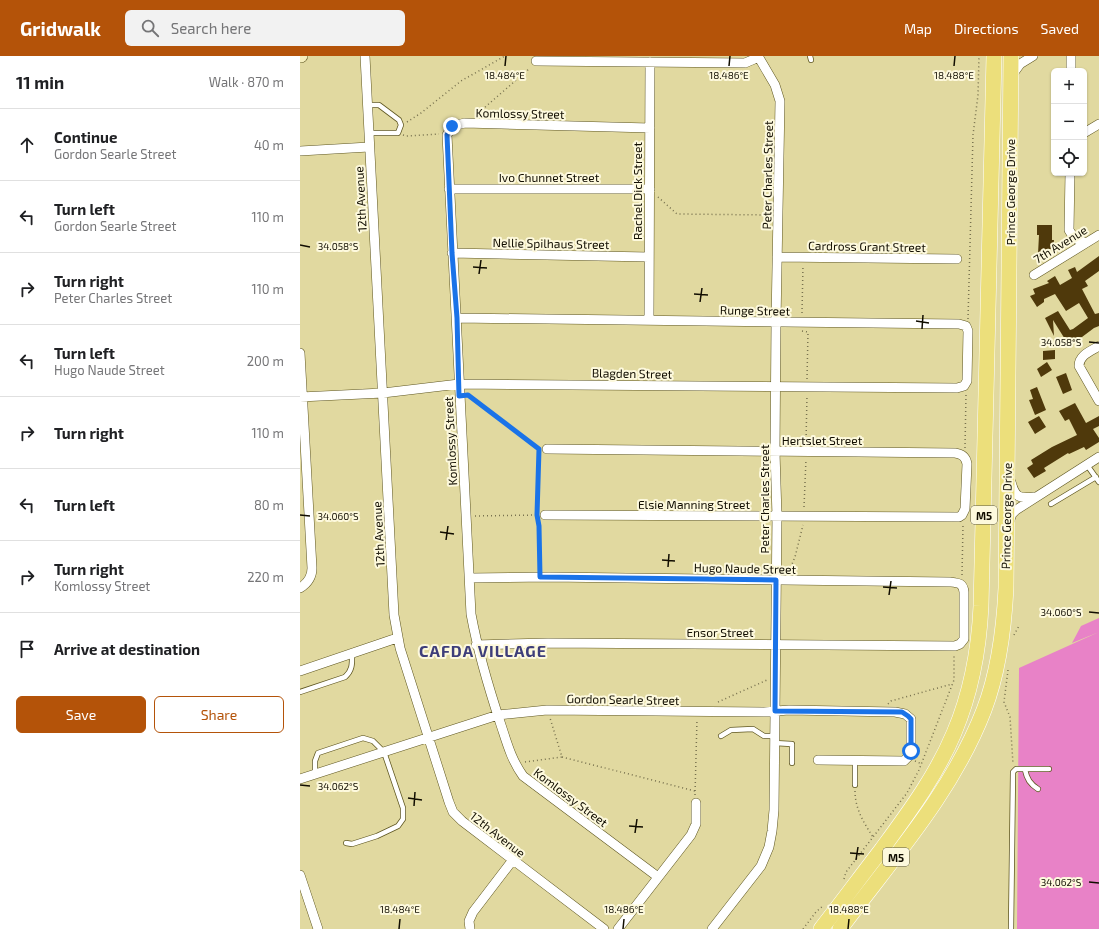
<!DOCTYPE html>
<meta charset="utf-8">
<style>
body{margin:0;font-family:"Exo 2",sans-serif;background:#f2f2f2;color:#202124}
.controls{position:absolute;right:12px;top:12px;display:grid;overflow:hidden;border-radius:6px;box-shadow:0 1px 3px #0004}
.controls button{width:36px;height:36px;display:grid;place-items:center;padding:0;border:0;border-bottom:1px solid #e0e0e0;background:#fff;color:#202124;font:20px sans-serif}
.stop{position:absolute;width:12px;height:12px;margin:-9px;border:3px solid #1a73e8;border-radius:50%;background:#fff}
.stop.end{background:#1a73e8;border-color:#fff;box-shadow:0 1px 4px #0008}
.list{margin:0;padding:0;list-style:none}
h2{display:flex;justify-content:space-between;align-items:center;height:52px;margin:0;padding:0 16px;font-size:17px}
h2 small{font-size:13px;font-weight:400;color:#757577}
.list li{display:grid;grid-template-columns:26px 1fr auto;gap:12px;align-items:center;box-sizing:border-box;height:72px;padding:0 16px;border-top:1px solid #e0e0e0}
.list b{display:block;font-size:15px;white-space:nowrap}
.list p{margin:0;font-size:13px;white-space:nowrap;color:#757577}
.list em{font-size:13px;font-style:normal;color:#757577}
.actions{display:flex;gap:8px;padding:12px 16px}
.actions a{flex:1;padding:9px 0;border:1px solid #b45309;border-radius:6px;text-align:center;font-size:14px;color:#b45309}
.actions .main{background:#b45309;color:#fff}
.icon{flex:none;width:22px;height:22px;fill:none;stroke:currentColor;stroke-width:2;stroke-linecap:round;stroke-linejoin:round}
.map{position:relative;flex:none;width:799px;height:873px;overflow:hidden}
header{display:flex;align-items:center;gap:24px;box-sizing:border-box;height:56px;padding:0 20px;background:#b45309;color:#fff}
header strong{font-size:19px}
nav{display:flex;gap:22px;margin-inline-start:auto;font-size:14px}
.search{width:280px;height:36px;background:#f2f2f2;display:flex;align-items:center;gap:10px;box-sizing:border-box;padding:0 14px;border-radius:6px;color:#757577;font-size:15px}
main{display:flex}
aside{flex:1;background:#fff}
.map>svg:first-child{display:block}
</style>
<header>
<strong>Gridwalk</strong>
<div class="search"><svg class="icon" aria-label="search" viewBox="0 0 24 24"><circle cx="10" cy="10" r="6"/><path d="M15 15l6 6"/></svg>Search here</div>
<nav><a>Map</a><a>Directions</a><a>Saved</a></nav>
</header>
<main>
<aside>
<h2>11 min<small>Walk · 870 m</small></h2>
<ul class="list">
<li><svg class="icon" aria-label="ahead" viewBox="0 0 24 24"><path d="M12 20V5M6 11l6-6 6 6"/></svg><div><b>Continue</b><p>Gordon Searle Street</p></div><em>40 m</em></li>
<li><svg class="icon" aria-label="left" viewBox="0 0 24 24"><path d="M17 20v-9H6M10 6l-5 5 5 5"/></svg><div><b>Turn left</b><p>Gordon Searle Street</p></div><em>110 m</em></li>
<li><svg class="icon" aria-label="right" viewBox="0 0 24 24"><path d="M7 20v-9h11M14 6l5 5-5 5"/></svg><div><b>Turn right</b><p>Peter Charles Street</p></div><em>110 m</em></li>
<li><svg class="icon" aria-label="left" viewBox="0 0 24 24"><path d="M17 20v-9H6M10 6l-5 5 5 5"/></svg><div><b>Turn left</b><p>Hugo Naude Street</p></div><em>200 m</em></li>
<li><svg class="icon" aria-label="right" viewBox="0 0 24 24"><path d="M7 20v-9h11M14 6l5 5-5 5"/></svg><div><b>Turn right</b></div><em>110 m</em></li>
<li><svg class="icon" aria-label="left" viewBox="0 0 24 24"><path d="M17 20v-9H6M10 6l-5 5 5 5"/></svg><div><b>Turn left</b></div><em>80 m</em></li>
<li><svg class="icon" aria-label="right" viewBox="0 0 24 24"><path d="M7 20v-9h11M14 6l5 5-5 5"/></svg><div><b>Turn right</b><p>Komlossy Street</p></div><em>220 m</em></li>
<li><svg class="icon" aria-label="arrive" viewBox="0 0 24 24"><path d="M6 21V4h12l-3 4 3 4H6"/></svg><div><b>Arrive at destination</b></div></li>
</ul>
<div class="actions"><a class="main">Save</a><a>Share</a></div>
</aside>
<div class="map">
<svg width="799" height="873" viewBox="0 0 799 873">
<rect width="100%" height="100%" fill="#e1d9a0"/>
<path fill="#e882c7" d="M799 562V576L772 587 781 570Z
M799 576V873H717L719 612Z"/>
<path fill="#4f390b" d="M737 169H752V184H754L753 193H746L745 198H738L739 179H737Z
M799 200V215L785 225 788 230 782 233 795 258 799 257V270L794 272 782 281 768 288 753 264 754 280 745 262 758 255 770 274 773 273 788 262 779 247 766 255 755 238 744 243V246L737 251 730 240 735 238 733 233 749 227 747 225 755 220 760 229 772 222 768 214 775 211 777 216Z
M755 294V303L743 304V295Z
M747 306 752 314 741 321 737 313Z
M766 317 772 334 763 338 756 321Z
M737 331 746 354 735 359 729 344 733 343 730 334Z
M775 347 786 367 799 360V370L793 373 799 382V386L786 394 784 391 769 398 768 397 744 412 746 415 734 422 727 412 733 408 731 404 752 391 777 379 769 363 765 365 759 355Z
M739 360 746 371 735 378 728 366Z"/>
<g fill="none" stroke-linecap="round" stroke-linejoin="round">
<g stroke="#5e5620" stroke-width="6">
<path id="lane" d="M510 0 511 4
M68 49H79L99 64 101 69 98 77H68
M787 409 799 426
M751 448 796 421
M0 636 45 621C53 614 52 607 52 597
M421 680 431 674 453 673 464 680H474
M474 687 492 688V707
M725 714C727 723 730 728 738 733
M15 718V705L18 697 63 682 73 685 84 696 103 752V763L98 770 77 780 52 788 46 787
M555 729V704
M711 873 713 716 716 713H749"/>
</g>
<g stroke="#5e5620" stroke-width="10">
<path id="street" d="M65 0 94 559 100 592 149 746 153 756 162 765 304 873
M236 5 445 7 459 1
M771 15V0
M712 19 720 8 733 0
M350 72 165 67 152 70 147 79 171 558C178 596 189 633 201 669 207 687 211 703 223 720L358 821
M784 77 799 68
M0 95 69 91
M770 117 769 174 774 182 786 187
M149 133H350
M152 197 349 201
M477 201 657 203
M734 219 799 179
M349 264 350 6
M799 290C791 295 779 299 779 310L799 345
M0 297 12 512C12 521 8 527 0 532
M0 341 83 337 159 328 657 332 664 330 667 325 668 275 666 270 659 268 157 262
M711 426C715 441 719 443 734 441
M245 459 659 461 662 459 665 453 667 408C666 401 662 398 655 397L247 393
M709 466 712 458 716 454 799 401
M170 522 249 521 650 526C659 527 663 527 664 536V583L660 588 655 590 248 587 176 589
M0 615 97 582
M0 723 198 659 247 654 464 656 489 654 595 656 605 658 611 663V695L609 700 604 705 518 704
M0 819 18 873
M170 873 169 865 173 856 212 805
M318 873 391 779 396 768V747
M412 873 461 810 469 791 472 775 474 754 477 460 475 396 476 266 480 45 475 29 458 0"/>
</g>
<g stroke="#5e5620" stroke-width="14">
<path id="secondary" d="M0 0H1"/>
</g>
<g stroke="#fff" stroke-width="16">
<path id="primary" d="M521 873C542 846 562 819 582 793 609 756 636 720 654 677 671 637 679 593 681 550L694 0
M540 873C592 803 652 737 684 654 699 615 704 573 706 532L711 0"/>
</g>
<path stroke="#77714e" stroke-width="1.5" stroke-dasharray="1 3" stroke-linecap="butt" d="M176 59 230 12
M107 66 121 57 161 25 205 0
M103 79 106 80 139 78
M358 141 377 158 470 159
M502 257 503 209
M668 263 673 79 678 39 679 0
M502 275 508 276 507 323
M169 340 239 393
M506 387 507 339
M665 392 666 338
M504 451 506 403
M237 455 239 395
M175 460 237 459
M238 465 240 513
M489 515 495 501 503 469
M662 519 663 469
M714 579 719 570
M708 614 704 646 710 661 713 708
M418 646 467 624
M588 648 591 645 652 628
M262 701 395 735
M615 705 622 708
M225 706 262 701 250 662
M555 735C555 753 564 767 573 781
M395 739 397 663
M544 823 546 816 607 737 619 714 654 624V599
M503 873 516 856 524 849"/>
<use href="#lane" stroke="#fff" stroke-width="4.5"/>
<use href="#street" stroke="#fff" stroke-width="9"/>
<use href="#secondary" stroke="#f6efbd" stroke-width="13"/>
<use href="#primary" stroke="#ecdf7b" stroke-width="15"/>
</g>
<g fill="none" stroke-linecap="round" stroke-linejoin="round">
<path stroke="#1a73e8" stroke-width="5" d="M152 70 147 79 152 197 157 262 159 340 168 339 239 393 237 459 239 470 240 521 476 524 475 655 602 656 608 660 611 663V695"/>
</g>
<path fill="none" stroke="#110d00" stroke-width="1.5" d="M205 10 206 0M429 10 430 0M654 10 655 0M0 189 10 191M173 211 187 212M179 218 181 204M394 238 408 239M400 246 402 232M616 265 629 267M622 273 623 259M789 286 799 287M0 459 10 460M140 476 154 478M146 484 148 470M362 504 375 505M368 511 369 498M583 531 597 532M589 539 591 525M789 556 799 557M0 729 10 730M108 742 122 744M114 750 115 736M329 770 343 771M335 777 337 763M550 797 564 798M556 804 558 791M789 826 799 827M99 873 100 863M323 873 324 863M548 873 549 863"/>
<g text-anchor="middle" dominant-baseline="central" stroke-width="4" stroke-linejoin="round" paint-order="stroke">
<g fill="#fdf9dd" stroke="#585442" stroke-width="1">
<rect x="671" y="450" width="26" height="18" rx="3"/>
<rect x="583" y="792" width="26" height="18" rx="3"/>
</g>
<g font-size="11" font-weight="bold" fill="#110d00">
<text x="684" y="459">M5</text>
<text x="596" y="801">M5</text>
</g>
<g font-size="12" fill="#110d00" stroke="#fdf9dd">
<text transform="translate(220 57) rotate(1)">Komlossy Street</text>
<text transform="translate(467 119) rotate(-89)">Peter Charles Street</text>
<text x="249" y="121">Ivo Chunnet Street</text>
<text transform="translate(337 135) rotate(-90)">Rachel Dick Street</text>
<text transform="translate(710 136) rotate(-90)">Prince George Drive</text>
<text transform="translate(60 143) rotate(-93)">12th Avenue</text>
<text transform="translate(251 187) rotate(1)">Nellie Spilhaus Street</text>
<text transform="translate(760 188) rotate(-32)">7th Avenue</text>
<text transform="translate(567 190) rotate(1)">Cardross Grant Street</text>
<text transform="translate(455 254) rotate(1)">Runge Street</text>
<text transform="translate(332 317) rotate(1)">Blagden Street</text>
<text x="522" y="384">Hertslet Street</text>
<text transform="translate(150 385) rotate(-93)">Komlossy Street</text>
<text transform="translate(464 443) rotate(-90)">Peter Charles Street</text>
<text x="394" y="448">Elsie Manning Street</text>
<text transform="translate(706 460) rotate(-89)">Prince George Drive</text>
<text transform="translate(78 478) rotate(-93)">12th Avenue</text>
<text transform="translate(445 512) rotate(1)">Hugo Naude Street</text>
<text x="420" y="576">Ensor Street</text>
<text transform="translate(323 643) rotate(1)">Gordon Searle Street</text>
<text transform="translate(271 741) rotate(37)">Komlossy Street</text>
<text transform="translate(198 778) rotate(38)">12th Avenue</text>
</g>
<g font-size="16" font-weight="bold" letter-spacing="1" fill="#3e3e7a" stroke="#fdf9dd">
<text x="183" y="594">CAFDA VILLAGE</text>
</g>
</g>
<g font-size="10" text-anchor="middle" fill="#110d00" stroke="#fdf9dd" stroke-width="4" stroke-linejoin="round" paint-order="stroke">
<text x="205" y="23">18.484°E</text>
<text x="429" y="23">18.486°E</text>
<text x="654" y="23">18.488°E</text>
<text x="38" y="194">34.058°S</text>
<text x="761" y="290">34.058°S</text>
<text x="38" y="464">34.060°S</text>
<text x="761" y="560">34.060°S</text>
<text x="38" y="734">34.062°S</text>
<text x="761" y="830">34.062°S</text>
<text x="100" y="857">18.484°E</text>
<text x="324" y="857">18.486°E</text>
<text x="549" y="857">18.488°E</text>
</g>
</svg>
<div class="controls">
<button>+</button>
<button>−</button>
<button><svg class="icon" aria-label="locate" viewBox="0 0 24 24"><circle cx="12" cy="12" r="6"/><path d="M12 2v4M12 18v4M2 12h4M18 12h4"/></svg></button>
</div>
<div class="stop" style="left:611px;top:695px"></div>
<div class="stop end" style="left:152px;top:70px"></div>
</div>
</main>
